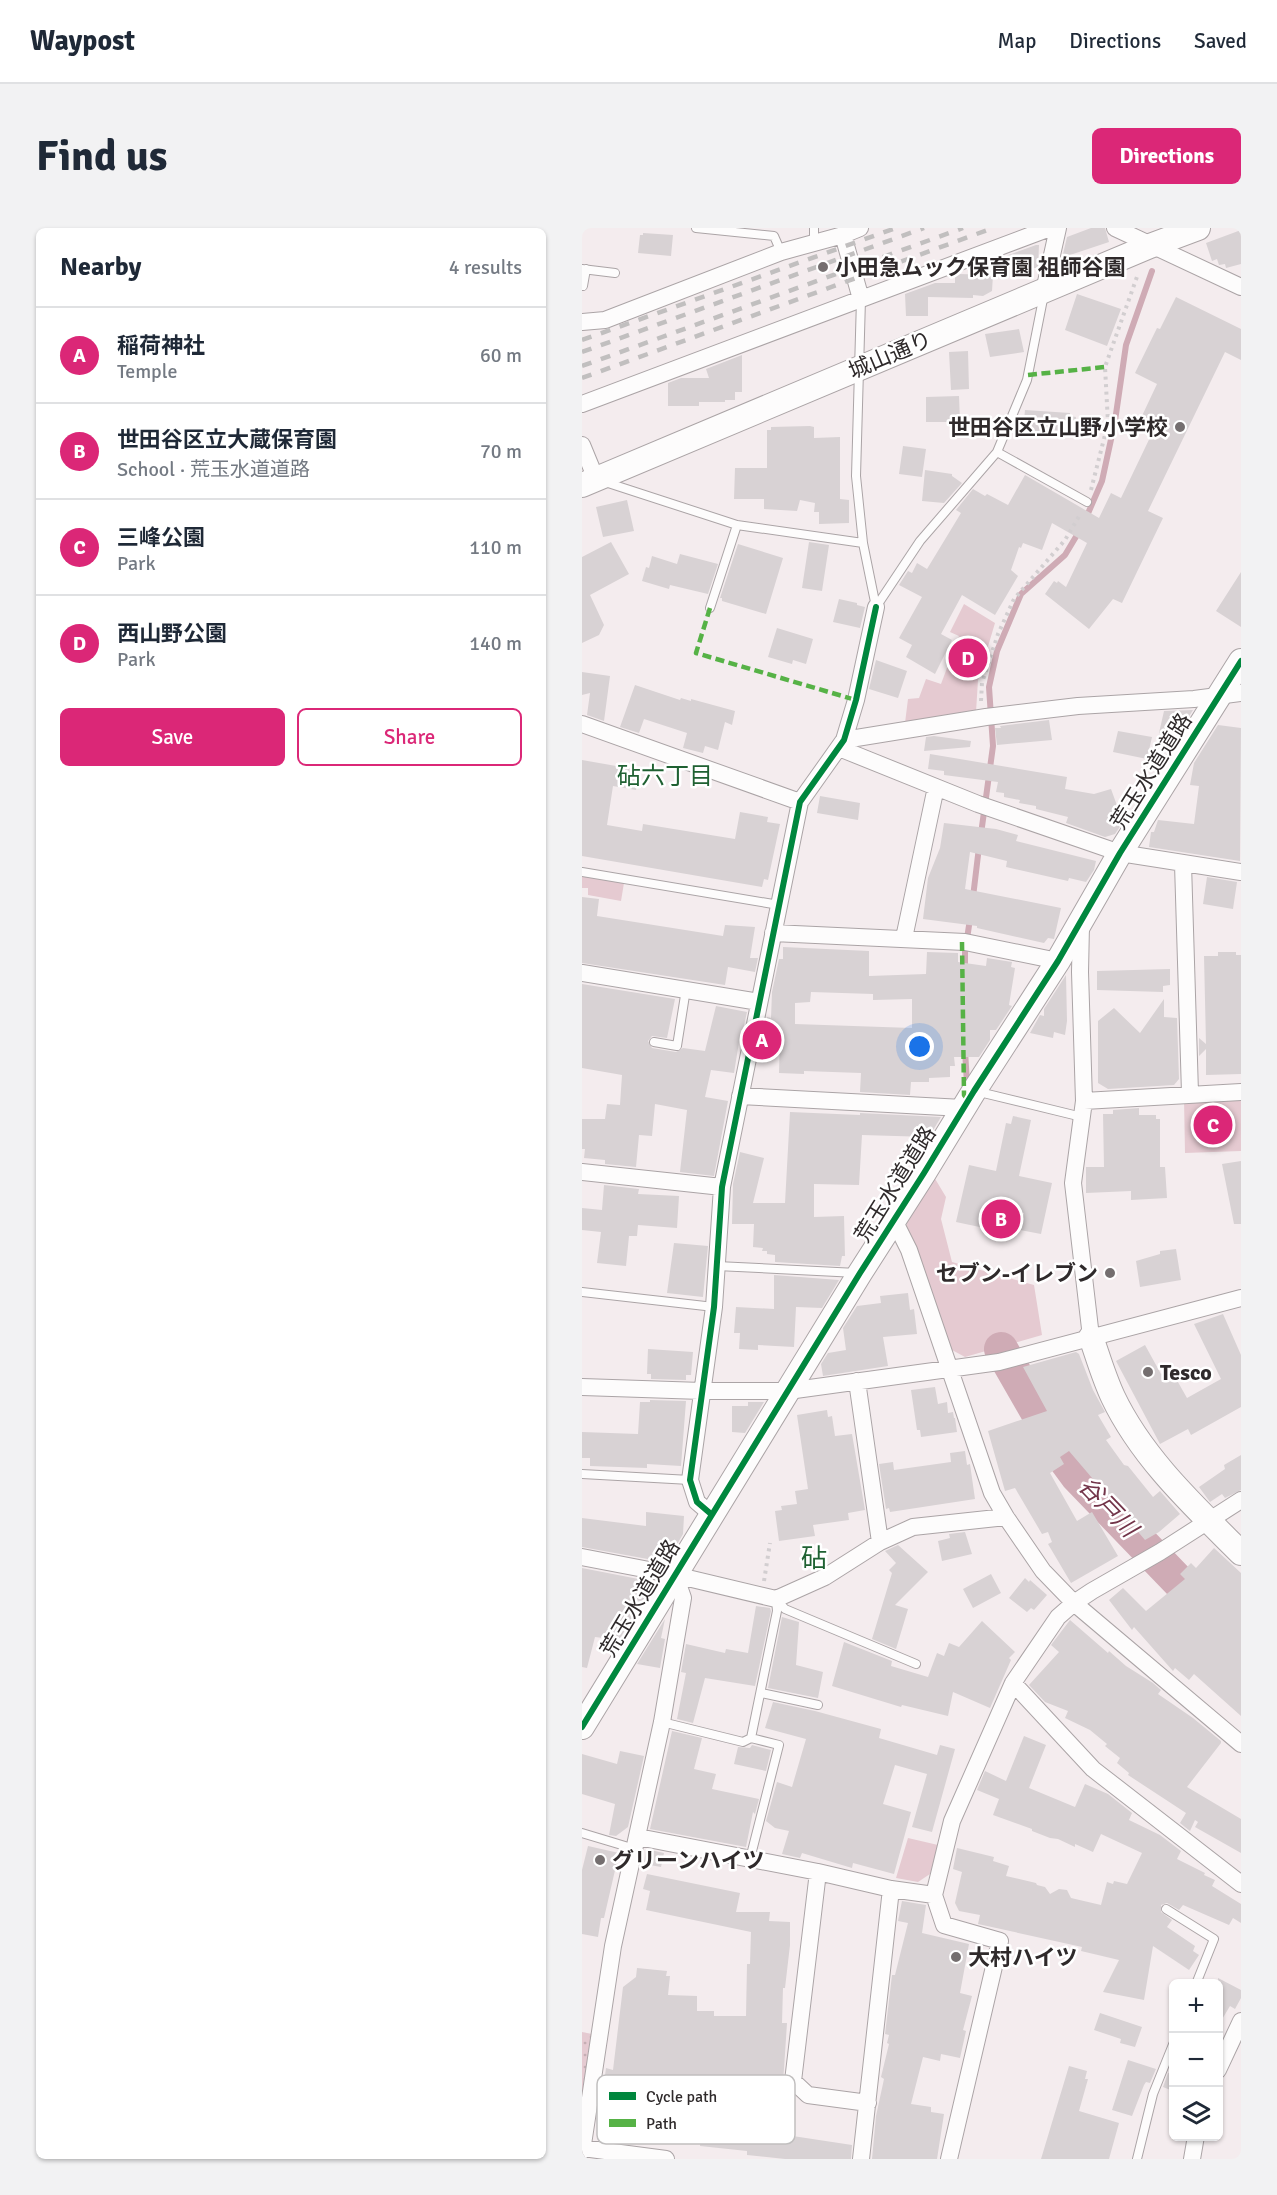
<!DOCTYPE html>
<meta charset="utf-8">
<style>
body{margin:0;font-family:Signika,"Noto Sans JP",sans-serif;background:#f2f2f3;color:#1f2937}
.controls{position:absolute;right:18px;bottom:18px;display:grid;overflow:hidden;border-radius:9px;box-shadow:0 2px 4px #0004}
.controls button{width:54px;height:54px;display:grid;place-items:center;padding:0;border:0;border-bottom:2px solid #e0e1e3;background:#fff;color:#1f2937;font:30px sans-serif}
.you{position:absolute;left:338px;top:819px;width:21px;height:21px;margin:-15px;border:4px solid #fff;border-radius:50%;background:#1a73e8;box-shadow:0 0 0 9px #1a73e833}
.badge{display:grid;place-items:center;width:39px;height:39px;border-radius:50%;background:#db2777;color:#fff;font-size:20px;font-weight:700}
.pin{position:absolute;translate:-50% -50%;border:3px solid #fff;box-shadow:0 2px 6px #0006}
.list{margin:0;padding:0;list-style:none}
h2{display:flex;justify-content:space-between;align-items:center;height:78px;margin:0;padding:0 24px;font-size:26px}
h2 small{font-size:20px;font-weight:400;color:#747a83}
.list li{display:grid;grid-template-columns:39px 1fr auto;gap:18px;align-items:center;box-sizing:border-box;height:96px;padding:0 24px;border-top:2px solid #e0e1e3}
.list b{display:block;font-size:22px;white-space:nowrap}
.list p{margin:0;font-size:20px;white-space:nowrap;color:#747a83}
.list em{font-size:20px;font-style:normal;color:#747a83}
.actions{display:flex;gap:12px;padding:18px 24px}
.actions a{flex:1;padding:14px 0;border:2px solid #db2777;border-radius:9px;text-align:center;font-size:21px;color:#db2777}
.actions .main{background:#db2777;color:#fff}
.icon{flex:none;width:33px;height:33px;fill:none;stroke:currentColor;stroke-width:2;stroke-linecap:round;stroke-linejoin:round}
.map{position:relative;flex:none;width:659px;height:1931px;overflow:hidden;border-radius:9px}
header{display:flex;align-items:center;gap:36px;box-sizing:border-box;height:84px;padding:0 30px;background:#fff;border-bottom:2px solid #e0e1e3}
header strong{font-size:28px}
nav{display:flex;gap:33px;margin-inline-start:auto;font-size:21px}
.intro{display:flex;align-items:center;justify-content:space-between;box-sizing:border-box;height:144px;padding:0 36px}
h1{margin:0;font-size:42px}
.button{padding:15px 27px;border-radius:9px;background:#db2777;color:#fff;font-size:21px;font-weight:700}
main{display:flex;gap:36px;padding:0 36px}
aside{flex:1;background:#fff;border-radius:9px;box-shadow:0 2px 4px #0004}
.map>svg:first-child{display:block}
</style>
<header>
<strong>Waypost</strong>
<nav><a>Map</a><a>Directions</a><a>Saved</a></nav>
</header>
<div class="intro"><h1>Find us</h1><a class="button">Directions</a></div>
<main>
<aside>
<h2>Nearby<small>4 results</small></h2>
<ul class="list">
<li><span class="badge">A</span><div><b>稲荷神社</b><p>Temple</p></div><em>60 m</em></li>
<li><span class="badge">B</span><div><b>世田谷区立大蔵保育園</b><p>School · 荒玉水道道路</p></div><em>70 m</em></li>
<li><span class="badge">C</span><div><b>三峰公園</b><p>Park</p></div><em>110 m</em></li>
<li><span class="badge">D</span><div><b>西山野公園</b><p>Park</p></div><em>140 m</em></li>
</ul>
<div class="actions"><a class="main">Save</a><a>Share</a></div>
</aside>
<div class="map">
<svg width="659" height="1931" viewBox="0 0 659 1931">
<defs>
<pattern id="grass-dots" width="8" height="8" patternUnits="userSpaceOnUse" patternTransform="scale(1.5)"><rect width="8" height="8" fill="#e5cad1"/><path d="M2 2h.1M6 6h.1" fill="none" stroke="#c5aeb4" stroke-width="1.8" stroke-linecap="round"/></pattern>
</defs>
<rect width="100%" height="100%" fill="#f4ecee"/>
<path fill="url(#grass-dots)" d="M0 1804 10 1806 0 1885Z"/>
<path fill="#e5cad1" d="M382 376 413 395 396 452 394 484 323 495 326 471 337 470 344 451 359 456 377 408 368 404Z
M0 647 42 655 39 673 6 667V660H0Z
M659 869V923L603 925 602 871Z
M352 949 364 969 359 991 370 1034 452 1057 460 1107 383 1129 370 1122 325 1002V994Z
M326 1610 356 1617 348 1646 336 1654 314 1650Z"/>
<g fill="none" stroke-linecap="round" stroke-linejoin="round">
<path stroke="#cfabb5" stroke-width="6" d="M504 290 520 253 533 193 544 117 570 43
M399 606 411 518 407 459 415 423 439 366 483 327 498 302
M391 669 397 619
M383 743V724L388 691
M383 822 385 856"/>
<path stroke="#cfabb5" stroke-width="34" d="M419 1121 481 1229 495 1248 624 1382 659 1416"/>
</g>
<path fill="#d8d2d4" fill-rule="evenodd" d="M509 0H523L527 14 482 29 481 26 485 9Z
M659 2V36L644 40 643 36 637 37 635 31 630 33 624 15Z
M61 5 91 7 89 28 56 25 58 7H61Z
M454 17H457L456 40H424V28Z
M377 46 411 47 410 63 401 68 391 67V70L346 69V88H324L323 66 353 55H373V47Z
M495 66 539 81 525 118 483 102Z
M594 69 659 101V132L643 124 566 283 581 290 540 375 531 371 507 401 463 366 472 353 475 355 476 353 484 359 505 315 470 295 460 322 441 315 439 320 437 319 429 342 436 348 413 387 380 367 359 406 370 412 353 446 324 429 330 417 317 410 340 369 317 357 326 343 330 345 335 335 345 341 379 285 374 282 391 261 403 268 405 266 426 277 443 247 517 290 529 265 539 270 574 197 559 190 575 156 553 145 575 100 578 101Z
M437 101 442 124 408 129 403 106Z
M386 123 387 161 369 162 367 124Z
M160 127V164H153V172H143V174H117V178H86V155L99 150H127L124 141Z
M377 168 378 194H344V169Z
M443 182 488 185V188L494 189 492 204 472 202V205L441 203Z
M228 198 232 199V210L258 209V271L267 272V295L237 296V284H232L233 275 218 272 215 283 182 281V271H152L153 240H185V202H189V199Z
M321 218 344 221 340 249 317 246Z
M343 242 370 246V248L380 255 362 275 340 273Z
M45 272 52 303 21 309 14 279Z
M29 314 47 346 8 367 22 397 17 407 0 415V329Z
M227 314 247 317 240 363 220 360Z
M156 316 201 330 184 386 140 373V370H138Z
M98 326 136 336 126 366 88 357 87 361 60 353 64 339 67 340 70 328 95 336Z
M659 344V399L634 383Z
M257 371 275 375V377L283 379 278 400 251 394Z
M195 400 231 411 224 436 211 432 210 436 186 429Z
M294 432 325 443 316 470 287 461Z
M0 444 28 448 22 493 5 487 8 465 0 467Z
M53 457 98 472 99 470 109 473V471L153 483 150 497 143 494 136 522 123 518 121 525 101 520 105 505 62 491 57 505 38 499Z
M611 482 594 509 577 505 582 483Z
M467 492 470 512 415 517 413 500H419L418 498Z
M636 497 659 500 658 633 567 619 569 604H572L576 592 612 596 617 558 608 557 612 535Z
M536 503 570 509 565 531 531 524Z
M352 508 389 513 388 519 342 523 344 509Z
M348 526 485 549 483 561 512 566 529 561 541 594 533 606 523 609 484 595 486 589 454 581V578L437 575 438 572 422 569V565L414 564 416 554 362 547V543L346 541Z
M0 532 57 542 54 562 31 558 25 597 60 603 61 596 153 611 158 584 186 589 185 594 198 596 186 652 182 651 180 659 0 628Z
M238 568 278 575 276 592 235 585Z
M362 595 414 601 436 607 434 613 514 633 512 642 504 654 487 650 486 653 424 639 425 633 388 624 383 661 479 680 472 711 466 710 462 715 395 700V698L341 691 346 650 358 620Z
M625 649 655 654 651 681 621 676Z
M0 669 17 671 15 688 141 708 143 697 173 699 168 730H176L173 744 146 739 143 757 0 735Z
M201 719 287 723V748L344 746 345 724 376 725V734L404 738 405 730 430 734 429 739 433 740 427 777 430 778 414 802H408V812L397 829H372L373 838H368V849L347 850V854H329L328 867 278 864 279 845 222 843V846L197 845 198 806 182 803 185 789 189 790 190 764 197 731H201ZM229 764 291 766V772L330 771V800L213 796V775L228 774Z
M636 724H654V727H659V846L624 847V821L617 828V810L624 816 622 728H636Z
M588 741V757L581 758V764L515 762V743Z
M484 747 485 793 483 807 472 804 471 810 448 805 458 787 462 788V781Z
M0 756 93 771 85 810 70 808 66 813 70 820 94 824 101 820 123 823 134 778 165 784 161 802H159L152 845 129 842 123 869 146 873 132 948 98 944 105 882 73 876 70 908 57 907 54 939 23 936V932L2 930 3 921H0V891H23L25 876 38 877 40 847 0 840Z
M582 771V789L595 790 597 851 592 857 526 861 516 855V793L532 780 558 805Z
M557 880V887H574V891H578V939H583L585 970 549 972V963L504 965V939H522L521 886H531V882Z
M208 884 278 887V885L359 889 347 909 280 907 277 957 232 956V989L262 988 263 1028H260L258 1038 193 1034V1027L185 1026V1023H180L181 1020 171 1019 172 996H150L151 956 158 924 182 930 171 975H203Z
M431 888 449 892 437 948 470 955 459 1006 438 1002 442 985 412 978 407 1001 374 994 387 937 414 943 424 895 429 896Z
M659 933V996H652L640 936Z
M22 957 57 961 56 966 97 968 95 1000 56 997 55 1008H47L44 1038 15 1035 19 1004 0 1002V980L20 982Z
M92 1015 126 1018 121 1069 85 1065Z
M594 1021 599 1052 558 1059 554 1033 578 1026V1023Z
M192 1047 257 1052 240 1080 214 1079 212 1119 176 1117V1122L157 1121 158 1105H152L154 1079 192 1081Z
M326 1065 328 1082 332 1081 335 1106 301 1109 306 1138 241 1148 239 1136 246 1125 264 1122 261 1100 275 1078 299 1075 298 1068Z
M641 1086 659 1127V1179L609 1207 606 1201 578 1216 534 1133 563 1117 579 1146 588 1140 605 1170 639 1151 612 1096Z
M66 1121 111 1124 109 1147H104V1152L69 1151V1146H65Z
M494 1124 497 1126 511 1162 523 1184 516 1187 529 1209 524 1212 542 1237 546 1238 571 1269 578 1263 598 1286 577 1304 563 1312 487 1223 478 1229 482 1236 468 1245 495 1293 510 1284 536 1328 489 1355 466 1316 470 1314 466 1304 460 1306 433 1260 423 1263 406 1203 465 1183 441 1139Z
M353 1159 356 1176 365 1174 366 1185 371 1184 372 1190H373L375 1204 339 1209 338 1202H335L329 1162Z
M68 1172 104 1173 99 1238 65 1236V1240L8 1238V1230H0V1204L56 1206 58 1174H68Z
M166 1174H182L163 1205 150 1204V1178H166Z
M245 1182 246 1189 250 1188 253 1208 270 1206 283 1282 266 1285 267 1292 231 1297 233 1308 197 1313 193 1283 200 1282 199 1278 215 1276 213 1263 226 1261 215 1187Z
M383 1223 385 1237 388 1236 393 1271 308 1284 307 1280 304 1281 297 1236 311 1234 312 1242 369 1234 368 1225Z
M659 1227V1262L643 1270 640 1266 628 1274 617 1259 643 1241 642 1237Z
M64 1284 102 1288 101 1306 90 1325H83L82 1334 0 1319V1290L64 1298Z
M383 1304 390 1326 360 1333 356 1313 368 1310 367 1306Z
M316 1317 346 1344 313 1377 326 1381 314 1421 290 1411 310 1345 307 1342 314 1335 303 1323Z
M632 1320 659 1345V1488L612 1446 607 1452 593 1440 591 1443 552 1399 550 1402 527 1372 541 1360 564 1383 603 1351 598 1346 609 1335 614 1340Z
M0 1340 72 1354 37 1412 13 1409 5 1440 0 1439Z
M409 1346 419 1365 391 1380 381 1361Z
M443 1350 447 1354 448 1352 465 1367 452 1382 449 1380 445 1384 427 1370Z
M174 1378 188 1380 189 1383 173 1458 123 1450 111 1495 95 1491 104 1445 99 1444 104 1416 143 1425 144 1421 166 1425Z
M200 1389 217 1394 214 1437 241 1444 236 1470 186 1460Z
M83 1391 79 1410 83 1411 78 1440 55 1436Z
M488 1392 526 1425 527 1423 544 1438 571 1455 579 1462 576 1466 611 1490 639 1513V1515L605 1559 659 1591V1625L613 1599 616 1594 613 1592 608 1603 598 1595 604 1585 546 1547 547 1545 535 1535 538 1530 523 1518 525 1516 508 1502 483 1490 486 1483 463 1474 447 1457 477 1424 469 1417Z
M400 1393 433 1424 427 1430 429 1432 408 1480 371 1464 366 1488 320 1477 319 1479 250 1458 262 1414 310 1433 309 1438 346 1449 355 1425 362 1428 367 1415 377 1419Z
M191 1474 233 1483 299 1501 297 1510 355 1527 358 1517 373 1521 350 1604 330 1599 345 1546 313 1537 301 1576 329 1584 312 1646 271 1635 270 1640 220 1625 218 1630 200 1626 207 1603 193 1600 184 1593 195 1554 210 1559 224 1511 183 1500Z
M90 1503 120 1510 112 1541 134 1546 130 1561 177 1571 173 1586 171 1584 164 1619 68 1601Z
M442 1508 464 1517 447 1560 493 1579 503 1556 526 1566 550 1585 547 1592 578 1607 599 1623 595 1631 623 1645 622 1647 633 1652 630 1658 659 1676V1695L651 1690 647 1697 601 1677 597 1682 585 1675 579 1677V1684L590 1692 585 1699 613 1718 611 1723 617 1727 607 1742 571 1718 562 1772 521 1764 537 1732 499 1723 500 1719 396 1696 398 1687 377 1683 373 1675 380 1644 371 1641 375 1620 412 1629 411 1633 427 1638 424 1648 454 1655 455 1657 463 1659 468 1666 477 1661 485 1662 489 1670 519 1677 525 1654 531 1656 532 1653 545 1656 560 1625 519 1606 511 1624 493 1616V1619L476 1611 468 1610 450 1603V1601L411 1587 417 1571 395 1562 403 1543 424 1553Z
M170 1517 189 1522 184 1543 152 1536 156 1519 168 1520Z
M38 1523 62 1528 46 1599 34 1608 27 1607 33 1576 0 1566V1526L35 1536Z
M6 1618 37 1625 22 1690H19L16 1709 0 1706V1642Z
M64 1621 82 1625 79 1639 62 1636Z
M65 1646 158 1665 154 1684H188L187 1693 208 1694V1717L203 1760H201L200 1795H205L201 1856 203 1862 208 1865 204 1907 270 1917 269 1931H203L165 1927V1923L118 1918 122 1886 88 1881V1883L60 1879 53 1916 18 1912 15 1907 24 1840 31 1842 41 1759 54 1749 55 1740 85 1743 84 1748H88L86 1767 115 1768V1783H132V1788H164L165 1736H168L169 1704 64 1682 68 1663 61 1661Z
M320 1673 344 1677 340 1705 387 1716 378 1765 390 1768 381 1802 384 1803 378 1830 359 1826 358 1833 341 1829 329 1876 349 1879V1884L362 1886 355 1931H290L294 1888 302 1851 299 1849 307 1816 305 1815 307 1807 303 1806 310 1747H313L326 1695 316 1693Z
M636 1750 659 1762V1770L653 1781 648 1778 636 1798Z
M518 1785 560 1799 553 1819 538 1815 539 1811 512 1802Z
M546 1832 574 1841 568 1855 564 1854 562 1857 550 1888 530 1882Z
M487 1838 505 1843 503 1851H506L497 1883 537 1895 527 1931H459Z
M586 1845 591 1846V1863L581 1859Z"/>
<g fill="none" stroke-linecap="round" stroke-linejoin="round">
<g stroke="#aba4a6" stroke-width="10">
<path id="lane" d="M114 0 192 8 199 24
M232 0V15
M0 41 33 45
M1 58 4 41
M279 71 274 248 281 315 294 379
M415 224 505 274
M23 254 155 297 281 315
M294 379 338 313 415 224 445 152 462 66
M128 380 155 297
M0 644 197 677
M72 814 95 818 104 761
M393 863 500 889
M135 1038 275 1045
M0 1064 132 1079
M0 1246 108 1252
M194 1371 203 1381 334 1436
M179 1465 236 1477
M80 1494 161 1514 169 1510 197 1517 168 1631
M169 1510 195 1383 194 1372
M0 1605 53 1621
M584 1681 632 1711 614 1756
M555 1931 571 1866 592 1814"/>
</g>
<g stroke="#aba4a6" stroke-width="18">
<path id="street" d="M533 0 659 59
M261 7 279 71
M462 63 476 0
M0 94 23 92 199 24 261 7 278 0
M0 176 468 0
M0 217 14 251
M0 496 218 574
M262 512 404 489 496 478 612 471 659 465
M257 520 396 576 538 625 659 644
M601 636 608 865
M499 697 498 744 502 873 491 955 509 1109
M191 705 383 714 476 733
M322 710 354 559
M0 745 177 774
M158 868 381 880
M502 873 659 864
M0 944 140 959
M312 992 327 1022 410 1265 424 1289 461 1343 492 1375 659 1516
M275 1153 298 1314
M0 1159 120 1163H206L417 1134 659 1070
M129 1286 115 1274 108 1252 132 1079 140 959 218 574 262 512 274 472 294 379
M0 1329 93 1347 194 1371 243 1349 298 1314 331 1299 424 1289
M431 1455 511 1541 659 1656
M56 1609 236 1644 309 1661 352 1667
M236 1644 211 1853 226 1867 286 1875
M636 1842 659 1793
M0 1920 84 1931
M0 1923 31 1718 80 1494 101 1370 93 1347
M279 1931 309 1661
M367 1931 418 1713 362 1697 352 1667 370 1593 431 1455 476 1389 492 1375 510 1363 578 1324 659 1272
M610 1931 614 1908"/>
</g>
<g stroke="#aba4a6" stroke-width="26">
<path id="secondary" d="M0 257 568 18 616 0
M509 1109C516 1129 522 1150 531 1169 560 1230 612 1278 659 1325
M0 1499 278 1045 342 945 392 863 476 733 538 625 659 433"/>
</g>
<path stroke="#d2ced0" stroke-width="4" stroke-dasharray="3 4.5" stroke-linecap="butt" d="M509 262 526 195 523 139 556 46
M399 473 400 455 416 406 432 371 483 312 499 285
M182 1353 188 1315"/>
<use href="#lane" stroke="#fdfcfc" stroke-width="8"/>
<use href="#street" stroke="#fdfcfc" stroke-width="16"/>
<use href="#secondary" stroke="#fdfcfc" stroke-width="24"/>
<path stroke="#c1bfbf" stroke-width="4.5" stroke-dasharray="10 10" stroke-linecap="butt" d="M0 112 314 0
M0 124 342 0
M0 138 381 0
M0 150 411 0"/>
<path stroke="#56b246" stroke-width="4.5" stroke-dasharray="9 4.5" stroke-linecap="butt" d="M446 147 523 139
M128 380 114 425 274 472
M380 714 382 867 386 872"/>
<g stroke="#fff" stroke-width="10">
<path id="cycleway" d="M129 1286 115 1274 108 1252 132 1079 140 959 218 574 262 512 274 472 294 379
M0 1499 278 1045 342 945 392 863 476 733 538 625 659 433"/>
</g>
<use href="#cycleway" stroke="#00873e" stroke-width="6"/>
</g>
<g fill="#746e6f" stroke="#fff" stroke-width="2">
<circle cx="241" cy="39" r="6"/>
<circle cx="598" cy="199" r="6"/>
<circle cx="528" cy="1045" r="6"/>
<circle cx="566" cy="1144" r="6"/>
<circle cx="18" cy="1632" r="6"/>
<circle cx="374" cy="1729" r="6"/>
</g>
<g text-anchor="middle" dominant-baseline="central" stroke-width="5" stroke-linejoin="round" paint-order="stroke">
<g font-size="22" font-weight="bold" fill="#2f2a2b" stroke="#fff" text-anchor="start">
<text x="253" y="39">小田急ムック保育園 祖師谷園</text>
<text x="586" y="199" text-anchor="end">世田谷区立山野小学校</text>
<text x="516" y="1045" text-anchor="end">セブン-イレブン</text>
<text x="578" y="1144">Tesco</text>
<text x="30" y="1632">グリーンハイツ</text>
<text x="386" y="1729">大村ハイツ</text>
</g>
<g font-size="22" fill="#2f2a2b" stroke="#fff">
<text transform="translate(308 127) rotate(-23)">城山通り</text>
<text transform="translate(569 543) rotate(-58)">荒玉水道道路</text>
<text transform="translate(313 956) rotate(-58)">荒玉水道道路</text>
<text transform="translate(58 1370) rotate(-59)">荒玉水道道路</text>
</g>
<g font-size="24" fill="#1f6132" stroke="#fff">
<text x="83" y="548">砧六丁目</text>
</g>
<g font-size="24" font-style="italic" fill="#723449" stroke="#fff">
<text transform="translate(526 1279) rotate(46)">谷戸川</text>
</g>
<g font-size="26" fill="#1f6132" stroke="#fff">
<text x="232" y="1331">砧</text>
</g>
</g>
<rect x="15" y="1847" width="198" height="69" rx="9" fill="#fff" stroke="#c1bfbf" stroke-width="1.5"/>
<rect x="27" y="1864" width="27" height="8" fill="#00873e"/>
<rect x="27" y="1891" width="27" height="8" fill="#56b246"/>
<g font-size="16" fill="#2f2a2b">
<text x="64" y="1874">Cycle path</text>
<text x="64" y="1901">Path</text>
</g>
</svg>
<div class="controls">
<button>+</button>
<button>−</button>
<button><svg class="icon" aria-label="layers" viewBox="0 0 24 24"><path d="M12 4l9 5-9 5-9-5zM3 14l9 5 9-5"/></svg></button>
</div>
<div class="you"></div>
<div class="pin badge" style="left:180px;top:812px">A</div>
<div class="pin badge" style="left:419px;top:991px">B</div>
<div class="pin badge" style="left:631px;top:897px">C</div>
<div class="pin badge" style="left:386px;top:430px">D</div>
</div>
</main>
